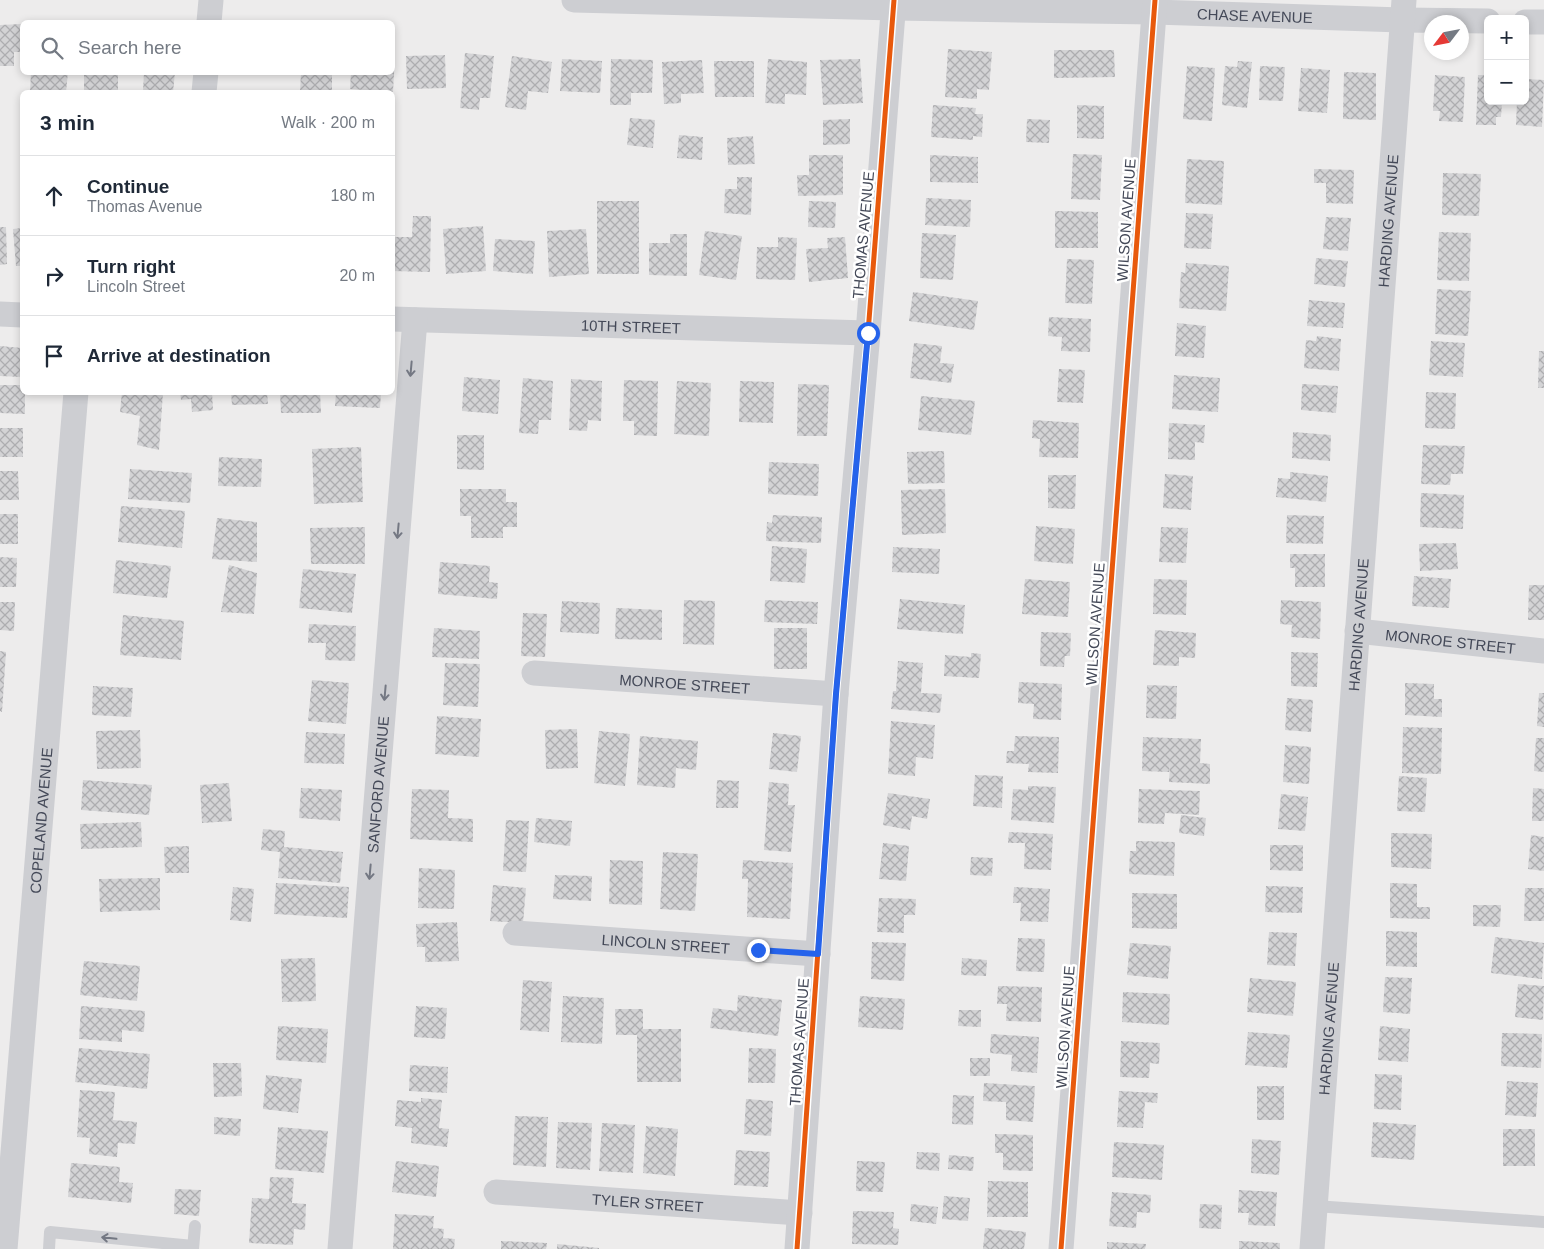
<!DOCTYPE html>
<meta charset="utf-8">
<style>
body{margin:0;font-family:Arial,sans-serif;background:#f2f2f3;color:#1f2937}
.controls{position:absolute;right:15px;top:15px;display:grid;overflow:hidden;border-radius:8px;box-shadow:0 2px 8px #0003}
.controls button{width:45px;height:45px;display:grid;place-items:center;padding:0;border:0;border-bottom:1px solid #e0e1e3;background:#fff;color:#1f2937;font:25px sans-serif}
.compass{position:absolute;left:1424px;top:15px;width:45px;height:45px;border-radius:50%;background:#fff;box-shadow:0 2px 8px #0003;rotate:238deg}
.stop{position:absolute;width:15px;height:15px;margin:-11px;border:4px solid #2563eb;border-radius:50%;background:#fff}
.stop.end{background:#2563eb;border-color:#fff;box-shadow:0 1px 5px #0008}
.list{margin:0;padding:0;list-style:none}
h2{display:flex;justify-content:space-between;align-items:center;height:65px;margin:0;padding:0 20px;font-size:21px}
h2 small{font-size:16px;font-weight:400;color:#747a83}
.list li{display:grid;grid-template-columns:32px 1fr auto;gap:15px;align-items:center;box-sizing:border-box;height:80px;padding:0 20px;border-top:1px solid #e0e1e3}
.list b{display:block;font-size:19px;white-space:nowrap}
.list p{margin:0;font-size:16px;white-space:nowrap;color:#747a83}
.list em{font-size:16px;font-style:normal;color:#747a83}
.icon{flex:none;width:28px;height:28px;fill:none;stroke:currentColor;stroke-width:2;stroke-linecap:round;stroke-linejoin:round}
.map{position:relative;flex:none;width:1544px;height:1249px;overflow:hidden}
.search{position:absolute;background:#fff;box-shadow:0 2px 8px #0003;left:20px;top:20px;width:375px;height:55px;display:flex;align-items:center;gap:12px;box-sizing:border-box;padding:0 18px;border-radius:8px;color:#747a83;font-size:19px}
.panel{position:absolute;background:#fff;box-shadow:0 2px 8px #0003;left:20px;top:90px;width:375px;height:305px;border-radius:8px}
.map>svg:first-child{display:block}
</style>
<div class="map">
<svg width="1544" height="1249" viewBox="0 0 1544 1249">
<defs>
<pattern id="building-cross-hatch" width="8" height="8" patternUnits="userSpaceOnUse" patternTransform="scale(1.25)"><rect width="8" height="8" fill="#d3d3d5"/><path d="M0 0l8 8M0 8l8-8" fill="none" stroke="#adadb0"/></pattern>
</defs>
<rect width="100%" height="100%" fill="#edecec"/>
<path fill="url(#building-cross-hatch)" d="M22 24V52H14V66H0V25Z
M948 49 992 52 989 90 977 89V99L945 97Z
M1054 50H1114L1115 77 1054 78Z
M465 53 494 56 490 98H480L479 110 460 108Z
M392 55H395L393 92 350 89 351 72H392Z
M445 55 446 88 407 89 406 56Z
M512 56 552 62 548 93 528 91 526 110 505 107Z
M562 59 602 61 600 93 560 91Z
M611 59 653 60 652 93H631V105H610Z
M768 59 807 62 806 95 785 94V104L765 103Z
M860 59 863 103 823 105 820 60Z
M702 60 704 93 681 94V103L664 104 662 62Z
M714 61H754V97H715Z
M1238 61 1252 62 1247 108 1222 105 1225 66 1237 67Z
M1187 66 1215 68 1212 121 1183 119Z
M1260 66 1285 67 1283 101 1259 100Z
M1301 68 1330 70 1327 113 1298 111Z
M31 72H68L66 92H30Z
M84 72H118V92H84Z
M144 72H175L173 92H143Z
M301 72H332V92H300Z
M1344 72 1376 73V120L1343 119Z
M1435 75 1465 77 1463 122 1439 121 1440 111H1433Z
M1478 75H1488V101H1502L1501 117H1496V125H1476Z
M1525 79 1544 80 1542 127 1516 125 1517 101H1525Z
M933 105 976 108 975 114H983L982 137 973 136V140L931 137Z
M1077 105 1104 106V139L1077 138Z
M630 118 655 120 653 148 627 145Z
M850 119V144L823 145V120Z
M1027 119 1050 120 1049 143 1026 142Z
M679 135 703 137 702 160 677 158Z
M753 136 755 164 728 165 727 138Z
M1073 154 1102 155 1100 200 1071 199Z
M809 155H843V195L798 196 797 175H809Z
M930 155 978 157V183L930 182Z
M1187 159 1224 161 1222 205 1185 203Z
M1314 169 1354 170 1353 204 1326 203V183H1314Z
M1443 173 1481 174 1479 216 1442 215Z
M737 177H752L751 215 724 213 725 189H737Z
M926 198 971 200 970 227 925 225Z
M597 201H639V274H597Z
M809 201 836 202 835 228 808 227Z
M1055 211 1098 212V248H1055Z
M1186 213 1213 214 1211 249 1184 248Z
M413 216H431L430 272 392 271V237H412Z
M1326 217 1351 218 1348 251 1323 249Z
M483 226 486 271 446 274 443 229Z
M0 227H6L7 264 0 265Z
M22 228V266H16L13 229Z
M586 229 589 274 549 277 547 231Z
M705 231 742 236 736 280 699 275Z
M1439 232 1471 233 1469 281 1437 280Z
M922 233 956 235 953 280 920 278Z
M670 234H687V276L649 275V243H670Z
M778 237 797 238 795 280 756 279 757 247H778Z
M845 237 848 278 809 282 806 249 828 248 827 238Z
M495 239 535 241 533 274 493 271Z
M1316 258 1348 261 1345 287 1314 284Z
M1067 259 1094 260 1092 304 1065 303Z
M1186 263 1229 266 1226 311 1179 308 1181 272 1185 273Z
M1437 289 1471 291 1468 336 1435 334Z
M913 292 978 301 974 330 909 321Z
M1309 300 1345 303 1343 328 1307 326Z
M1049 317 1091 319 1090 352 1061 351 1062 337 1048 336Z
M1177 323 1206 326 1204 358 1175 356Z
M1317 336 1341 339 1339 371 1304 368 1306 340 1316 341Z
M1431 341 1465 343 1463 377 1429 375Z
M914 343 942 346 940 363 954 364 951 383 910 378Z
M0 346 22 348V377L0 376Z
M1539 351H1544V388H1538Z
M1059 369 1085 370 1083 403 1057 402Z
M1174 375 1220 378 1218 412 1172 409Z
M464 377 500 380 498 414 462 411Z
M523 378 553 381 551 420H539L538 434 519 433Z
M571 379 602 381 601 421 588 420 587 431 569 430Z
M624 380 658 381 657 436 634 435V421H623Z
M677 381 711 383 709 436 674 434Z
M740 381 774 382 773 423 739 422Z
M798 384 829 385 827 436H797Z
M1302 384 1338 386 1336 413 1301 410Z
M0 385H22V392H25V414L0 413Z
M122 392H163L159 450 137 445 140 416 120 412Z
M180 392H212L213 410 192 412 191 399 181 400Z
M231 392H267L268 404 232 405Z
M280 392H320L321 413H281Z
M336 392H381L380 408 335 406Z
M1426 392 1456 393 1455 429 1425 428Z
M921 396 975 401 971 435 918 430Z
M1033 420 1079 423 1078 458 1039 457 1040 439 1032 438Z
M1169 423 1205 425 1204 443 1195 442V460L1168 459Z
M0 428H23V457H0Z
M1293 432 1331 435 1330 461 1292 458Z
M457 435H484V470L457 469Z
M1423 445 1465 446 1463 474H1451L1450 485 1421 484Z
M361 447 363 502 314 504 312 449Z
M944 451 945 483 908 484 907 452Z
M219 457 262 459 261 487 218 486Z
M769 462 819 464 818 496 768 494Z
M130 469 192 473 190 503 128 499Z
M0 471H18L19 500H0Z
M1290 472 1328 476 1326 502 1276 497 1278 478 1290 479Z
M1165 474 1193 476 1191 510 1163 508Z
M1048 475H1076L1075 509 1048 508Z
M460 489H506V502H517V527H503V538H471V516H460Z
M945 489 946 533 902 535 901 490Z
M1421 493 1464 495 1463 529 1420 527Z
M121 506 185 511 182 548 118 542Z
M0 514H18V544H0Z
M773 515 822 517 821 543 766 541 767 522 772 523Z
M1287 515 1324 516 1323 544 1286 543Z
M217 518 257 522V562L212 559Z
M1036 526 1075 529 1073 564 1034 561Z
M365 527V564H311L310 528Z
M1161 527 1188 528 1186 563 1159 562Z
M1456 543 1458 569 1420 571 1419 544Z
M772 546 807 549 805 583 770 581Z
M893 547 940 549 939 574 892 572Z
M1290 554H1325V587H1295V568H1290Z
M0 557 17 558 16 587H0Z
M116 560 171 566 167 598 113 593Z
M440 562 490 566 489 582 498 583 497 599 438 594Z
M229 565 257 573 254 614 221 612Z
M303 569 356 574 352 613 299 608Z
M1414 576 1451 579 1449 608 1412 606Z
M1025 579 1070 582 1068 617 1022 614Z
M1154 579 1187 580 1186 615 1153 614Z
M1529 585H1544V620H1528Z
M900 599 965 605 963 634 897 629Z
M684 600 715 601 714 645 683 644Z
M765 600 818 602 817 624 764 622Z
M1281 600 1321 602 1320 639 1291 637 1292 625 1280 624Z
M562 601 600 603 599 634 560 632Z
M0 602H15L14 631 0 630Z
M616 608 662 610V640L615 639Z
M523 613 547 614 545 657 521 656Z
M123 615 184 621 181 660 120 655Z
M309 624 356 626 355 661 325 660 326 643H308Z
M434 628 480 631 479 659 432 657Z
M774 628H807V669H774Z
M1155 630 1196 633 1195 658 1179 657V666L1153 665Z
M1041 632 1071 633 1070 656H1065L1064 667 1040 666Z
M0 651 6 652 2 712 0 711Z
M1291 652 1318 653 1317 687 1291 686Z
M971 653 981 654 979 678 944 676 945 655 971 657Z
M898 661 923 663 921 693 942 694 940 713 891 709 893 691H896Z
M445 663 480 664 478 707 443 705Z
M312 680 349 683 346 724 308 721Z
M1019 682 1062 684 1061 720 1033 719 1034 704 1018 703Z
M1405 683 1434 684V699H1442V717L1405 715Z
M1147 685 1177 686 1176 719 1146 718Z
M93 686 133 688 131 717 92 715Z
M1539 693H1544V727L1537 726Z
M1287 698 1313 700 1311 732 1285 730Z
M437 716 481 719 479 757 435 754Z
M891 721 935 725 933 759 916 757 915 776 888 774Z
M1403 727 1442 728 1441 774 1402 773Z
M577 729 578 768 546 769 545 730Z
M140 730 141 768 97 769 96 731Z
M599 731 630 734 625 786 594 783Z
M306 732 345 734 344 764 304 763Z
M773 733 801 736 797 772 769 769Z
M640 736 698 741 696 770 676 768 675 788 637 785Z
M1015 736 1059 737 1058 773 1028 772 1029 764 1006 763 1007 751H1014Z
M1143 737 1201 739 1200 763 1210 764V784L1169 782 1170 765 1169 772 1142 771Z
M1536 738H1544V772L1534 771Z
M1285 745 1311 747 1309 784 1283 782Z
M975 775 1003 776 1002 808 973 806Z
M1399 776 1427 778 1425 812 1397 811Z
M83 780 152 785 149 815 81 810Z
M717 780 739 781 738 808H716Z
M769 782 789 784 788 805H795L791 852 764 850Z
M229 783 232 821 202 823 200 785Z
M1028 786 1056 787 1054 823 1011 820 1013 789 1028 790Z
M301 788 342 790 340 821 299 818Z
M1533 788 1544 789V821H1532Z
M412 789 449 790 448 818 473 819V842L410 839Z
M1139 789 1200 791 1199 815 1165 813 1164 824 1138 823Z
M888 793 930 799 927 819 912 816 910 830 883 825Z
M1281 794 1308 797 1305 831 1278 829Z
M1181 815 1206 818 1204 836 1179 833Z
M536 818 572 821 570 846 534 842Z
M506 820 529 821 526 872 503 871Z
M141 822 142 847 81 849 80 824Z
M263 829 285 831 284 847 343 852 340 883 278 878 280 852 261 850Z
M1009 832 1053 834 1051 870 1024 869 1025 843H1008Z
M1391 833 1432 834 1431 869 1391 867Z
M1531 835 1544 837V871L1528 869Z
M1136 841 1175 842 1174 876 1129 874 1130 851H1136Z
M883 843 909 846 906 881 879 879Z
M1270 845H1303V871L1270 870Z
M189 846V873H165L164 847Z
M663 852 698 854 695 911 660 909Z
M971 857 993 858 992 876 970 875Z
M610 860 643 861 642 905 609 904Z
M743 860 793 863 790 919 747 917 748 879H742Z
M419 868 455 870 454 909 418 908Z
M555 875 592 876 591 901 553 899Z
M160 878V910L100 912 99 879Z
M276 883 349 887 347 918 274 914Z
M1390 883 1417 884V907H1430V919L1390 918Z
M493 885 526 888 523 923 490 921Z
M1266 886 1303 887 1302 913 1265 912Z
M233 887 254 889 251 922 230 920Z
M1014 887 1050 889 1048 922 1020 921 1021 903H1013Z
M1525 888H1544V921H1524Z
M1132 893 1177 894V929L1132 928Z
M879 898 916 899 915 915H904V933L877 932Z
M1473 905H1501L1500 927 1473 926Z
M457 922 459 961 425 962V947H417L416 924Z
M1386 931 1417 932V967L1386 966Z
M1269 932 1297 933 1295 966 1267 965Z
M1495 937 1544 943 1542 979 1491 973Z
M1018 938 1045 939 1044 972 1016 971Z
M872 942 906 943 904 981 871 979Z
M1130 943 1171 946 1168 979 1127 975Z
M315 958 316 1001 282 1002 281 959Z
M962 958 987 960 986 976 961 975Z
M84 961 140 966 137 1001 80 995Z
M1385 977 1412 978 1410 1014 1383 1012Z
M1250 978 1296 982 1293 1016 1247 1012Z
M523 980 552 982 549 1032 520 1030Z
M1518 984 1544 986 1543 1020 1515 1017Z
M998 986 1042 987 1041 1022 1006 1021 1007 1004H997Z
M1123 992 1170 994 1169 1025 1122 1022Z
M738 995 782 1000 778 1036 710 1028 713 1008 737 1011Z
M563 996 604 998 602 1044 561 1042Z
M860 996 905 999 903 1030 858 1027Z
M81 1006 145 1011 144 1032 122 1030V1042L79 1039Z
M416 1006 447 1008 445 1039 414 1037Z
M615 1009H643V1029H681V1082H637V1035H616Z
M959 1010H981V1027L958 1026Z
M278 1026 328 1029 326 1063 276 1060Z
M1380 1026 1410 1029 1408 1062 1378 1060Z
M1248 1032 1290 1035 1287 1068 1245 1065Z
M1502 1033 1542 1034 1541 1068 1501 1066Z
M991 1034 1039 1037 1037 1073 1011 1071 1012 1055 990 1053Z
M1121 1041 1160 1043 1159 1064 1150 1063 1149 1078 1120 1077Z
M79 1048 150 1054 147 1089 75 1082Z
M749 1048 776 1049 775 1083H748Z
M970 1058H990V1076H970Z
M213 1063H241L242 1096 214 1097Z
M410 1065 448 1067 447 1093 409 1091Z
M1375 1074 1402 1075 1401 1110 1374 1109Z
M266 1075 302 1079 298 1113 263 1109Z
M1507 1081 1538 1083 1536 1117 1505 1115Z
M984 1083 1035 1086 1033 1122 1006 1120V1102L983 1101Z
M1257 1086H1284V1120H1257Z
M80 1090 115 1092 113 1120 137 1122 135 1144 118 1143 117 1157 89 1154 90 1138 77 1137Z
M1119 1091 1158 1093 1157 1103 1145 1102 1143 1128 1117 1127Z
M953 1095 974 1096 973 1125 952 1124Z
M421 1098 442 1100 439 1128 449 1129 447 1147 411 1143 412 1128 395 1126 397 1100 421 1102Z
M746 1099 773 1101 771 1136 744 1134Z
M515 1116 548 1117 546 1167 513 1165Z
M214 1117 241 1119 240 1136 214 1134Z
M558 1122 592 1123 590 1170 556 1168Z
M1373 1122 1416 1125 1414 1160 1371 1157Z
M602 1123 635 1125 633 1173 599 1171Z
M646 1126 678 1129 675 1176 643 1173Z
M278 1127 328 1131 324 1173 275 1169Z
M1503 1129H1535V1166H1503Z
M995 1134 1033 1135V1171L1003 1170V1153H995Z
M1252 1139 1281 1141 1279 1175 1251 1173Z
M1114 1142 1164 1145 1162 1180 1112 1177Z
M736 1150 770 1152 768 1187 734 1185Z
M917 1152 940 1153 939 1171 916 1169Z
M949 1155 974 1157 973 1171 948 1169Z
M396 1161 439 1166 436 1197 392 1192Z
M857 1161 885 1162 883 1192 856 1191Z
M71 1163 120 1167 119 1182 133 1183 131 1203 68 1197Z
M270 1177 294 1178 292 1203 306 1204 305 1230 294 1229 293 1245 249 1243 252 1198 269 1199Z
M988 1181 1028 1182V1217H987Z
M175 1189 201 1190 199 1216 174 1214Z
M1239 1190 1277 1192 1275 1226 1248 1225 1249 1213H1238Z
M1112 1192 1151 1195 1150 1213 1137 1212 1136 1228 1109 1226Z
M944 1196 970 1198 968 1221 942 1219Z
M911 1204 938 1207 936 1224 910 1221Z
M1200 1204 1222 1205 1221 1229 1199 1228Z
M853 1211 894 1212 893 1228 899 1229 898 1245 852 1244Z
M395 1214 434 1216 433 1228 444 1229 443 1238 455 1239 454 1249H393Z
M985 1228 1026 1232 1024 1249H983Z
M501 1241 547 1243 546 1249H501Z
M1239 1241 1280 1243V1249H1239Z
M1107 1242 1146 1244 1145 1249H1107Z
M557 1244 599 1248V1249H557Z"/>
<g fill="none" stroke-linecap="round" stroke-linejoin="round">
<path stroke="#cdced2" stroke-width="12" d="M1315 1206 1544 1222
M49 1249 50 1232 193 1246
M193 1249 195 1226"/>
<g stroke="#cdced2" stroke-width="25">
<path id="s1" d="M574 0 894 8 1154 12 1402 20 1488 21"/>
<path d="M209 22 211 0"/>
<path d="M1525 22H1544"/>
<path d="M204 92 206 72"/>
<path d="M0 314 22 315"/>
<path id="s2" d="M392 319 868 333"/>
<path id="s3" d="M1357 631 1544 651"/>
<path id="s4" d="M534 673 836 694"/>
<path id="s5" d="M515 933 818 954"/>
<path id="s6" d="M496 1192 800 1213"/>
<path id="s7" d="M5 1249 76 392"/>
<path id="s8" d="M340 1249 415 320"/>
<path d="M797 1249 836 694 868 333 894 0"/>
<path d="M1061 1249 1155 0"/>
<path id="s9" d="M1312 1249 1404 0"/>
</g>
<g stroke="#fff" stroke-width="8">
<path id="cycleway" d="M797 1249 836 694 868 333 894 0
M1061 1249 1155 0"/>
</g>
<use href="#cycleway" stroke="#e8590c" stroke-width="5"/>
</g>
<defs><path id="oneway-shaft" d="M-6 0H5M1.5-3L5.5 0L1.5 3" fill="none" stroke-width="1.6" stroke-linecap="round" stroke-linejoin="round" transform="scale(1.25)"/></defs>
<g stroke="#747883">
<use href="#oneway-shaft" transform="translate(411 369) rotate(95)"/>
<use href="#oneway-shaft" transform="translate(398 531) rotate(95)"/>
<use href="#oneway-shaft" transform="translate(385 693) rotate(95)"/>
<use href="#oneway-shaft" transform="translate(370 872) rotate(95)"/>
<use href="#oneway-shaft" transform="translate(109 1238) rotate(-174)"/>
</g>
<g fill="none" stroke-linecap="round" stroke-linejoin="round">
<path stroke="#2563eb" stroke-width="6" d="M758 950 818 954 836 694 868 333"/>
</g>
<g text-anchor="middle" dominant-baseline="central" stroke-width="5" stroke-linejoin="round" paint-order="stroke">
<g font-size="15" fill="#444958" stroke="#fff">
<text stroke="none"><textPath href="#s1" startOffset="681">CHASE AVENUE</textPath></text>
<text transform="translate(1126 220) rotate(-86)">WILSON AVENUE</text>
<text stroke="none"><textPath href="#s9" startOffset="1031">HARDING AVENUE</textPath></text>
<text transform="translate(863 235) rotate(-85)">THOMAS AVENUE</text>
<text stroke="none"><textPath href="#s2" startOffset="239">10TH STREET</textPath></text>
<text transform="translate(1095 624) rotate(-86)">WILSON AVENUE</text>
<text stroke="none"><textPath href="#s9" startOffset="626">HARDING AVENUE</textPath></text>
<text stroke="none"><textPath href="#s3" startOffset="94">MONROE STREET</textPath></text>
<text stroke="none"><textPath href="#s4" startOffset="151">MONROE STREET</textPath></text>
<text stroke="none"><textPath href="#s8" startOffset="466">SANFORD AVENUE</textPath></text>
<text stroke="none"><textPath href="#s7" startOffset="430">COPELAND AVENUE</textPath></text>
<text stroke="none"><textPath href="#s5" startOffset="151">LINCOLN STREET</textPath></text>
<text transform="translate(1065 1027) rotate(-86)">WILSON AVENUE</text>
<text stroke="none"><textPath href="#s9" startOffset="221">HARDING AVENUE</textPath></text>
<text transform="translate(799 1042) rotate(-86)">THOMAS AVENUE</text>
<text stroke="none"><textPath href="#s6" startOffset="152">TYLER STREET</textPath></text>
</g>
</g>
</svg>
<div class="controls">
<button>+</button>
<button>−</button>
</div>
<svg class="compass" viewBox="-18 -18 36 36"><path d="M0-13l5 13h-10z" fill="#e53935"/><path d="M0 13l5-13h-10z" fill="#747a83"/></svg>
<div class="stop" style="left:868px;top:333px"></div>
<div class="stop end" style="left:758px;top:950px"></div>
<div class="search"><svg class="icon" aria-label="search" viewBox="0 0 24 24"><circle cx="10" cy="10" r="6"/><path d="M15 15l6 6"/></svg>Search here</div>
<section class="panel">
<h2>3 min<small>Walk · 200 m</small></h2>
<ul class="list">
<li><svg class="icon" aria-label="ahead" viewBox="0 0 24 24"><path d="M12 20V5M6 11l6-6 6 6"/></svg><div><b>Continue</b><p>Thomas Avenue</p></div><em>180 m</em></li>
<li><svg class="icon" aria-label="right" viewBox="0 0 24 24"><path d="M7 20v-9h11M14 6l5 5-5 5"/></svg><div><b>Turn right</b><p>Lincoln Street</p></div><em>20 m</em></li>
<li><svg class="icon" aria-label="arrive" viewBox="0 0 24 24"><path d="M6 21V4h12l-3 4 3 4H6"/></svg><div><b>Arrive at destination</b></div></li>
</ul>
</section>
</div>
